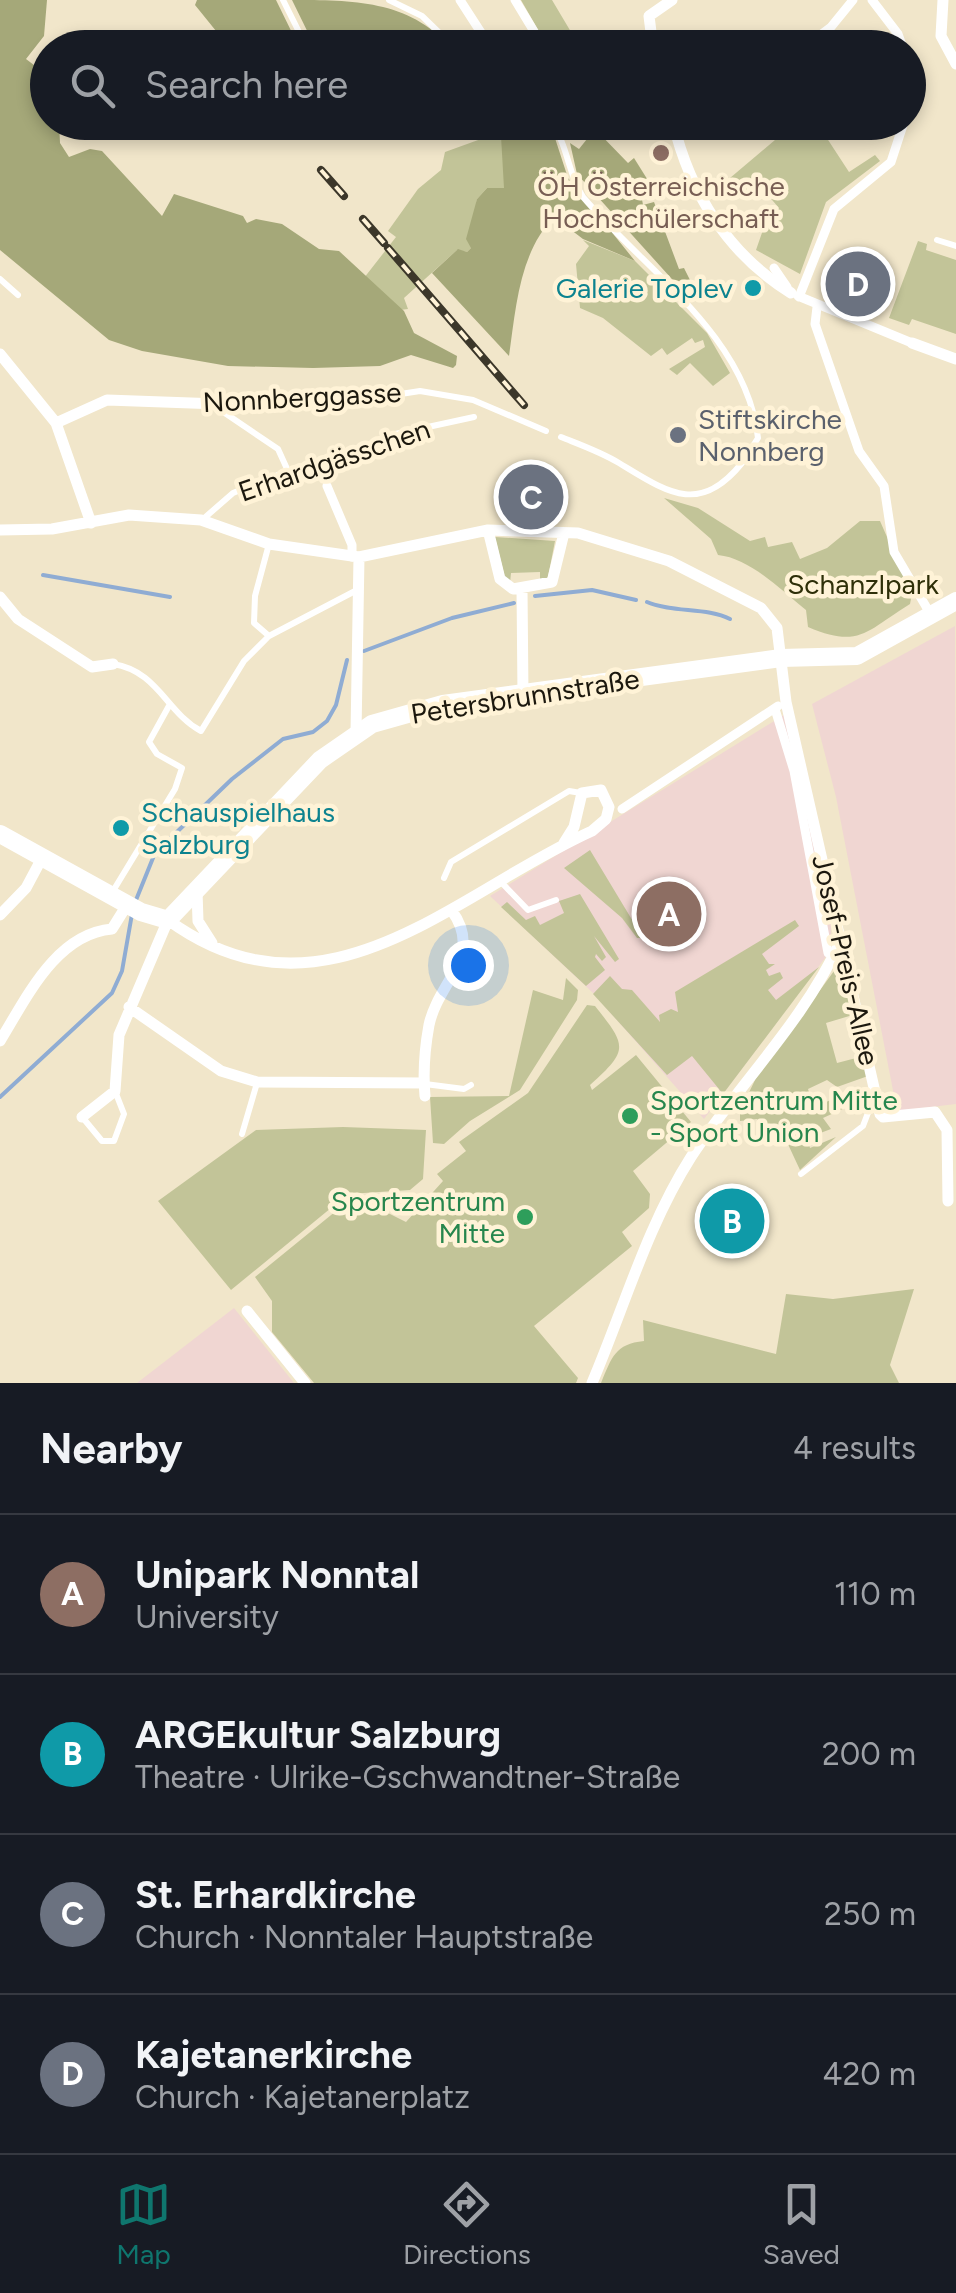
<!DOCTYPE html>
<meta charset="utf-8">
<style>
body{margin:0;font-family:Figtree,sans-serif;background:#242831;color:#f1f3f6}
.you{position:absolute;left:468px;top:965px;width:35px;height:35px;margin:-25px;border:8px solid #fff;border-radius:50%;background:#1a73e8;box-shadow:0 0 0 15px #1a73e833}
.badge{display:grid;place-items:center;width:65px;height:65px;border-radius:50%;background:#0f766e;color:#fff;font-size:32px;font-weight:700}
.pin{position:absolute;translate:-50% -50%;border:5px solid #fff;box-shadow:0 2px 10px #0006}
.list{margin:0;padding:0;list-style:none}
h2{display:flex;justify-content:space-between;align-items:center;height:130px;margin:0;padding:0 40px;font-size:42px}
h2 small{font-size:32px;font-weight:400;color:#9ea1a6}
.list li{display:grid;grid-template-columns:65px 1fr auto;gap:30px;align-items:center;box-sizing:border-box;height:160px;padding:0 40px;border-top:2px solid #363941}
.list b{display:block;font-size:38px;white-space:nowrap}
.list p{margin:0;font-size:32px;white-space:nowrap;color:#9ea1a6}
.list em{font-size:32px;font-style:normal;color:#9ea1a6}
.icon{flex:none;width:55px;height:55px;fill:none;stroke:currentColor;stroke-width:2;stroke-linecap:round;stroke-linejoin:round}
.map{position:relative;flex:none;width:956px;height:1383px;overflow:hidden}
.search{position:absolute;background:#171b24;box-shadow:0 5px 15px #0003;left:30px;right:30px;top:30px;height:110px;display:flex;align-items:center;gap:25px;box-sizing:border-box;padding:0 35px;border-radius:55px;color:#9ea1a6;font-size:38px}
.sheet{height:770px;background:#171b24}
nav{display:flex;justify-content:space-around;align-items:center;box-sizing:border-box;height:140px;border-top:2px solid #363941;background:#171b24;font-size:28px;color:#9ea1a6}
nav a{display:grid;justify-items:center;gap:5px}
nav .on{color:#0f766e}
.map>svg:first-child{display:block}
</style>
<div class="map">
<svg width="956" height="1383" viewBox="0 0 956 1383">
<rect width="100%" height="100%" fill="#f1e6ca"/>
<path fill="#f0d6d2" d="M955 626 956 1104 897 1111 836 797 812 704Z
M784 715 831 921V950L704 1119 593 993 490 896Z
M234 1308 294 1383H137Z"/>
<path fill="#c2c498" d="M521 0H552L574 37 563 47H548Z
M795 123H817L849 172 875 155 880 161 826 202 800 274 756 250 765 224 779 208 760 186 747 197 730 178Z
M492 135 504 141V188H487L477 199 471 248 467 252 457 250 404 298 408 309 400 310 364 278 396 237 388 231 418 189 441 170 445 152Z
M583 240 635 261 707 333 730 373 713 386 690 363 677 375 669 369 705 347 703 340 695 343 692 338 667 355 662 348 651 356 603 318 580 308 576 264 589 246Z
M918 241 927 244 926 250 956 260V334L912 319 909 325 889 318Z
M664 498 698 508 750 541 765 537 768 547 792 542 800 559 827 548 860 521H880L912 594 910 604C866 631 860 649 808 627L806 610C782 591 750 558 718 555L711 539Z
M495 537 555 541 548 577 540 582V572L511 573 510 583 506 582Z
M590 850 643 938H637L622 918 564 868Z
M580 894 619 959 615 962 594 936 606 957 602 961 596 954 595 957 605 970 586 986 501 907 507 902 526 920 535 916 540 925 564 913 559 901Z
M795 920 799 926 762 954 769 964H775L766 970 769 976 780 972 783 978 768 990 776 1000 819 967 723 1094 692 1056 667 1075 593 994 610 976 622 989 632 990 660 1022 659 1015 671 1009 678 1012 675 992Z
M842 960 856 1014 826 1023 837 1063 860 1057 867 1064 868 1076 837 1087 827 1080 808 1089 814 1108 855 1088 866 1090 858 1113 849 1106 823 1118 831 1129 807 1138 810 1148 836 1137 800 1170 786 1140 763 1144 766 1132 757 1119 740 1121V1111L756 1078Z
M566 978 578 990 577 1000 520 1090 470 1121 444 1144 433 1143 430 1097 509 1096 533 990 563 1000Z
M587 1005 595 1006C627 1046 629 1050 590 1085L592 1090 636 1055 691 1122 633 1171 650 1194 649 1208 622 1232 632 1246 534 1326 578 1378 576 1383H314L272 1332V1301L255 1277 336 1211 376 1207 406 1222 443 1181 437 1174 466 1151 459 1142 528 1093Z
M343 1127 426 1130 423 1179 410 1190 348 1194 231 1290 158 1201 256 1130Z
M914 1289 890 1365 899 1383H601C612 1357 615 1344 644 1341L643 1320 776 1354 786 1294 833 1299Z"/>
<path fill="#a5a879" d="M0 0H47L44 36 26 59 47 75 48 122 59 123 60 143 69 157 90 149 102 151 162 216 174 194 243 216 247 223 256 219 282 224 319 249 339 251 404 311 414 333 457 356 456 365 453 368 411 355 380 366 313 368 228 366 142 351 109 340 0 250Z
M197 0H276L299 47H229L195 5Z
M292 0C352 0 409 0 450 47H315Z
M542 126 553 132 568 178 635 261 583 239 554 217C519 253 516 308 509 356L432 273 458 249 467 252 471 248 466 239 477 199 487 188H504L501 136Z
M595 129 628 163 634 158 649 182H639L643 205 654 202 679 269 684 268 691 282 680 288 577 174 570 143 579 149Z"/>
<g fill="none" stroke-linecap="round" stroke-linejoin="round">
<path stroke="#8facd3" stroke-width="4" d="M43 575 170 597
M535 596 592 590 636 600
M647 602C673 613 707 607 730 619
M364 651 452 618 514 603
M136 900 155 853 232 779 283 739 313 732 327 721 336 705 347 660
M0 1097 112 993 122 971 132 914"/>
<path stroke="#fff" stroke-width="6" d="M283 0 307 48
M389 0 422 16 455 48
M550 122C569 145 567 173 583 197 644 269 747 336 758 438L751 449
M937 240 956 246
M0 279 18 295
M220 404 276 399 362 400 420 391 473 400 546 431
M213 405 278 449 288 471
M561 437C581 445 601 452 619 463 667 492 699 516 742 463
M202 520 233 493 288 471 364 451 391 435 474 417
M269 544 255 596 254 623 269 636
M113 664C158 671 166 712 201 731L244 661 269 636 357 590
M444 878 451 862 569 791 581 793
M501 882 528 910 556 900
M113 891 175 789 182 768 157 754 149 742 170 704
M425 1084 464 1089 471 1085
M83 1118 102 1141H114L124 1114 115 1091
M242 1134 257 1083
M801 1174 863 1126 874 1097"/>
<path stroke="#fff" stroke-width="9" d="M460 0 491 48
M515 0 544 48
M872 0 898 34 903 48
M803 48 831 27 853 0
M908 64V106
M635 122H638
M774 268 787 287
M798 296 912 343
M799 297 834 209 891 162 904 122
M817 307 815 324 859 451 884 486 894 552 931 615
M327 486 352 545V557
M775 709 794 771 828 953
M622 809 778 706"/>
<path stroke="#fff" stroke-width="11" d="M943 0 941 36 956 64
M653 48 649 16 672 0
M673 122C690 193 728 254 791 293
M912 343 956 359
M0 354 56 423 91 523
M56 423 107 400 219 404
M0 530 52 529 129 515 201 520 269 544 359 557 488 530 578 533 669 561 761 608 777 628 786 702 880 1114 883 1117 935 1112 947 1130 948 1201
M488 530 500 579 513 589 552 582 564 533
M522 589 523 695
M0 597 18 619 92 667 113 664
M356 733 359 557
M197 891 198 921 212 943
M0 915 26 888 42 858
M129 1007 221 1071 257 1082 424 1083
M0 1041C27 997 56 934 112 929L127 905
M425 1096C423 1074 425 1047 429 1025 438 982 484 955 452 911
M82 1117 115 1091 119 1035 168 920C325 1034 454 893 592 831L606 819 609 807 601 790 582 793 574 827 564 843
M247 1311 305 1383
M592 1383C624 1308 647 1226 691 1157 739 1084 804 1021 840 942"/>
<path stroke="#fff" stroke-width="18" d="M0 834 141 912 168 920 320 760 372 724 443 704 781 658 857 656 956 601"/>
<g stroke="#3c372a" stroke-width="8">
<path id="rail" d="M321 170 344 196
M363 219 384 243
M388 248 524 405"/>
</g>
<use href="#rail" stroke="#fff3d7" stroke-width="4" stroke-dasharray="11" stroke-linecap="butt"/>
</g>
<circle fill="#8d6e63" stroke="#fff3d7" stroke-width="4" cx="661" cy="153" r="10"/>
<g fill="#0f9aa8" stroke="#fff3d7" stroke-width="4">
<circle cx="753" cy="288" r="10"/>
<circle cx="121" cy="828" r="10"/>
</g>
<circle fill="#6b7280" stroke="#fff3d7" stroke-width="4" cx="678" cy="435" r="10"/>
<g fill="#2e9e5b" stroke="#fff3d7" stroke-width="4">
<circle cx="630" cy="1116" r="10"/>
<circle cx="525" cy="1217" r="10"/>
</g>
<g text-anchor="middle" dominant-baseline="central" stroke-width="9" stroke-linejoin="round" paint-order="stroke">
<g font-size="28" fill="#785e54" stroke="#fff3d7">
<text x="661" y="186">ÖH Österreichische<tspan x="661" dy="32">Hochschülerschaft</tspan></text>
</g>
<g font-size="28" fill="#0d838f" stroke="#fff3d7" text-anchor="end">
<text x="733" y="288">Galerie Toplev</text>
<text x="141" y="812" text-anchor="start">Schauspielhaus<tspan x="141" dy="32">Salzburg</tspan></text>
</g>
<g font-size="28" fill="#1c180e" stroke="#fff3d7">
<text transform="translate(302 397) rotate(-3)">Nonnberggasse</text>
<text transform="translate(334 460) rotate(-19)">Erhardgässchen</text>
<text transform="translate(525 696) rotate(-9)">Petersbrunnstraße</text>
<text transform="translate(846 960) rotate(77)">Josef-Preis-Allee</text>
</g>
<g font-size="28" fill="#5b616d" stroke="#fff3d7" text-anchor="start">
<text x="698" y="419">Stiftskirche<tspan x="698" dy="32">Nonnberg</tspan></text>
</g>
<g font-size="28" fill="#2e2f08" stroke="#fff3d7">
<text x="863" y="584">Schanzlpark</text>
</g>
<g font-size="28" fill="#27864d" stroke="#fff3d7" text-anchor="start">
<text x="650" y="1100">Sportzentrum Mitte<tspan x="650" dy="32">- Sport Union</tspan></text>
<text x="505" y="1201" text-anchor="end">Sportzentrum<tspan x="505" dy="32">Mitte</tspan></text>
</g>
</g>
</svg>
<div class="you"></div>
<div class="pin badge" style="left:669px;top:914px;background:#8d6e63">A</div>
<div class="pin badge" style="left:732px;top:1221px;background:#0f9aa8">B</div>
<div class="pin badge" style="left:531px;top:497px;background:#6b7280">C</div>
<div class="pin badge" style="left:858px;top:284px;background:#6b7280">D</div>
<div class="search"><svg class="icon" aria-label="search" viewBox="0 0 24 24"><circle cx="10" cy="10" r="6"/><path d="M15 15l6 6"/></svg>Search here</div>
</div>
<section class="sheet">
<h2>Nearby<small>4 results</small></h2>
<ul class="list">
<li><span class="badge" style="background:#8d6e63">A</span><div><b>Unipark Nonntal</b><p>University</p></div><em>110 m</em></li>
<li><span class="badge" style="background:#0f9aa8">B</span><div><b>ARGEkultur Salzburg</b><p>Theatre · Ulrike-Gschwandtner-Straße</p></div><em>200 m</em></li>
<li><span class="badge" style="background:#6b7280">C</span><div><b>St. Erhardkirche</b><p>Church · Nonntaler Hauptstraße</p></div><em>250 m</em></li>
<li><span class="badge" style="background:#6b7280">D</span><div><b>Kajetanerkirche</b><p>Church · Kajetanerplatz</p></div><em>420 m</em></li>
</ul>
</section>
<nav>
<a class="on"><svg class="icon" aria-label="map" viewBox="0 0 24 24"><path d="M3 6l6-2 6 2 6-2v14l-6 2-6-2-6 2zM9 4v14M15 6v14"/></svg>Map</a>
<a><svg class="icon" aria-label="directions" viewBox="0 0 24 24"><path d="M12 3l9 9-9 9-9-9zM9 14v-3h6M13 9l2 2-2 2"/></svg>Directions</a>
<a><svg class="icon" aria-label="saved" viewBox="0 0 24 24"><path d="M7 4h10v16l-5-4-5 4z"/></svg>Saved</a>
</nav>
